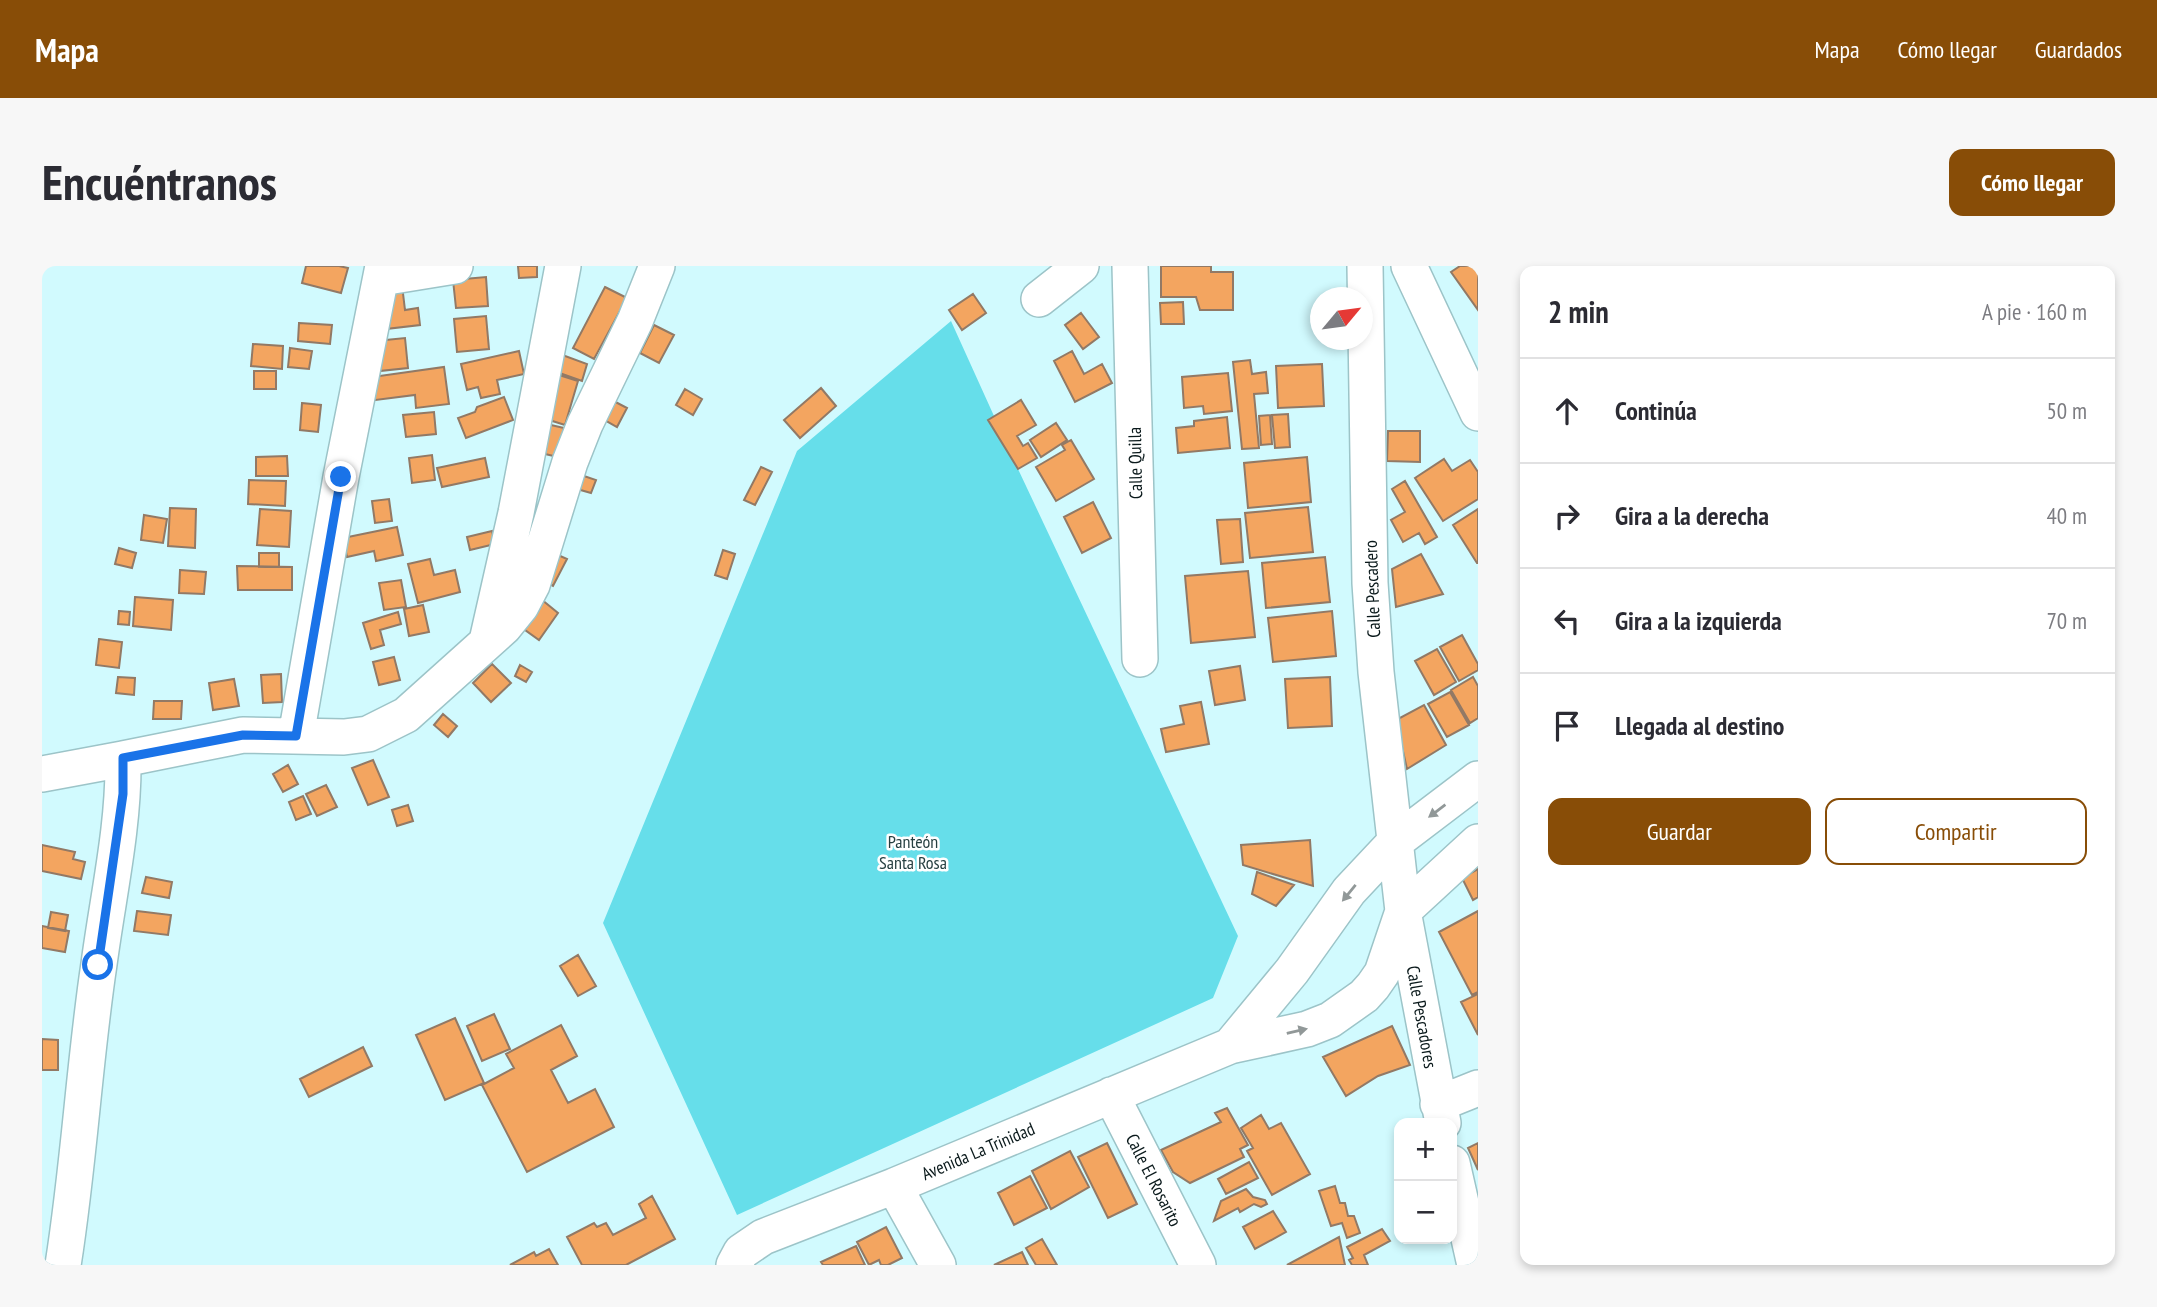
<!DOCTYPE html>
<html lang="es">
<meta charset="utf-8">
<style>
body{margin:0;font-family:"PT Sans Narrow",sans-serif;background:#f7f7f7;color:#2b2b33}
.controls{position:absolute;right:21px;bottom:21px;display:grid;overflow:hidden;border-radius:14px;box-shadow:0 4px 10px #0003}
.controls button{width:63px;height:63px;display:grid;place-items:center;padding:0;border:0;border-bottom:2px solid #e1e1e2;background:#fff;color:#2b2b33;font:35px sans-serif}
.compass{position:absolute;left:1268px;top:21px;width:63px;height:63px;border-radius:50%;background:#fff;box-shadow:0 4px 10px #0003;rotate:61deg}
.stop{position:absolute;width:21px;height:21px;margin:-16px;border:5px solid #1a73e8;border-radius:50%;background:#fff}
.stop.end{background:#1a73e8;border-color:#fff;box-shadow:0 2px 7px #0008}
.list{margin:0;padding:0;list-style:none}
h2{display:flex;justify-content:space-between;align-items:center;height:91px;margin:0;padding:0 28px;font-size:30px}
h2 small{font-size:23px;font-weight:400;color:#7c7c81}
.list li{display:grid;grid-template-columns:46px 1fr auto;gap:21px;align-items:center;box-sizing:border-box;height:105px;padding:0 28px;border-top:2px solid #e1e1e2}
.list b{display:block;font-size:26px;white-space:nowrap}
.list em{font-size:23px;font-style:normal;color:#7c7c81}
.actions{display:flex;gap:14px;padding:21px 28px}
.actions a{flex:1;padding:16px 0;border:2px solid #884d07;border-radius:14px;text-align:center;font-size:24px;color:#884d07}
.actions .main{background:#884d07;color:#fff}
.icon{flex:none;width:38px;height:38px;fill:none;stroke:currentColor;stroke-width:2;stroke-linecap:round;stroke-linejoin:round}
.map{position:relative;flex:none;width:1436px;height:999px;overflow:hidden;border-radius:14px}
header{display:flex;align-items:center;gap:42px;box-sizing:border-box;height:98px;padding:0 35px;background:#884d07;color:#fff}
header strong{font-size:33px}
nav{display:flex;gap:38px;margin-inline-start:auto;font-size:24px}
.intro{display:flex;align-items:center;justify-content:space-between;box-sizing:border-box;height:168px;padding:0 42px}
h1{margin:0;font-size:49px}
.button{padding:18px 32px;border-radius:14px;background:#884d07;color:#fff;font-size:24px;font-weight:700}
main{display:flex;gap:42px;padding:0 42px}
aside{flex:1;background:#fff;border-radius:14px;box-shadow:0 4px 10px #0003}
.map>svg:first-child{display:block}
</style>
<header>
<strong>Mapa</strong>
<nav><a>Mapa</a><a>Cómo llegar</a><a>Guardados</a></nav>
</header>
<div class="intro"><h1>Encuéntranos</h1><a class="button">Cómo llegar</a></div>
<main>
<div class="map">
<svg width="1436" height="999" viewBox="0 0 1436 999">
<rect width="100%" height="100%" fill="#d1fafe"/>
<path fill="#66deea" d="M909 55 976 203 1196 670 1171 732 695 949 561 657 755 185Z"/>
<path fill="#f3a560" stroke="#927965" stroke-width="2" d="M264 0H297L306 2 299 27 260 17Z
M476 0H495V11L477 12Z
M1119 0H1169V6H1191V44H1158L1154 31H1119Z
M1418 0H1436V44L1409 6Z
M444 11 446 40 414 42 411 14Z
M360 19 363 44 376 42 378 59 335 64 343 21Z
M563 21 585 32 552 93 531 82Z
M931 28 944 47 920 64 907 44Z
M1141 36 1142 58H1119L1118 37Z
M1039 47 1057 71 1041 83 1023 59Z
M444 50 447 83 415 86 412 53Z
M257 57 290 59 288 78 256 75Z
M612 59 632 69 617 97 598 87Z
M363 72 366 102 328 106 334 75Z
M211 78 241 80 240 103 209 100Z
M248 82 270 85 267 103 246 101Z
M477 85 482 108 455 114 458 128 439 132 436 121 425 124 419 98Z
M1030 85 1042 108 1060 98 1070 117 1033 136 1012 95Z
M515 87 545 98 540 115 509 104Z
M1208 94 1210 108 1224 106 1226 127 1212 128 1217 182 1200 183 1191 96Z
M1280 98 1282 140 1236 142 1234 100Z
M402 101 407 138 374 142 373 129 326 135 323 112Z
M212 105H234V123H212Z
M1186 107 1190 145 1162 148 1161 140 1142 142 1140 111Z
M517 109 536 115 523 159 504 153Z
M779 122 794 140 758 172 742 154Z
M643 123 660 133 651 149 634 139Z
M462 131 471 154 424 172 416 152 433 146 435 141Z
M564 131 585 142 575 161 554 149Z
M979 134 994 159 975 170 981 180 986 177 995 192 976 203 946 154Z
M260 137 279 139 276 166 258 164Z
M392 146 394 168 364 171 361 149Z
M1246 148 1248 181 1233 182 1230 149Z
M1228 149 1230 178 1219 179 1217 150Z
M1185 151 1188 182 1136 187 1134 162 1152 160V155Z
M496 156 522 162 516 191 490 185Z
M1014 157 1025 174 999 191 988 174Z
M1346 165H1378V196L1345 195Z
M1029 174 1052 213 1014 235 994 201 1023 184 1020 179Z
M390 189 393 214 370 217 367 192Z
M245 190 246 210H214V191Z
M1265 191 1269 236 1206 242 1202 197Z
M443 192 447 211 400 221 395 202Z
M1402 193 1410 205 1428 194 1436 206V233L1401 255 1373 212Z
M719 201 730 206 713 239 702 234Z
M539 209 554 214 549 227 535 223Z
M207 214 244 215 243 240 206 238Z
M1363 215 1395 271 1383 278 1377 267 1361 276 1349 254 1363 246 1350 223Z
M347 233 350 255 333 257 330 235Z
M1051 236 1069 272 1040 287 1022 251Z
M1266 241 1271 286 1208 292 1203 247Z
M128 242 154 243 153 282 126 280Z
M218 243 249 245 247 281 215 279Z
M1436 243V297H1435L1411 259Z
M102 249 125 253 121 277 99 274Z
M1198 253 1201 296 1179 298 1175 254Z
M355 261 361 289 334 295 332 285 305 291 301 272Z
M450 265 453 278 428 284 425 271Z
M77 282 94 287 90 302 73 298Z
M681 284 693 288 685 313 673 309Z
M507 285 525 293 511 320 494 311Z
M217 287H237V301H217Z
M1379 288 1401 328 1354 341 1350 303Z
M1283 291 1288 336 1224 342 1220 297Z
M388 293 392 309 413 304 418 326 376 337 366 298Z
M195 300 250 301V324H196Z
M138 304 164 306 162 328 137 327Z
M1206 305 1213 371 1149 377 1143 310Z
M359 314 364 341 342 344 337 317Z
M494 329 516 347 497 374 472 356Z
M93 331 131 334 129 364 91 360Z
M381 339 387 366 367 370 362 343Z
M77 345 88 346 87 359 76 358Z
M1290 345 1294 390 1231 396 1226 352Z
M356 346 359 358 338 364 342 379 329 383 321 357Z
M1420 369 1436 398V404L1417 415 1398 381Z
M57 373 80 376 77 402 54 399Z
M1395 383 1414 416 1392 429 1373 395Z
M352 391 358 414 337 419 331 396Z
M450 398 469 417 449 436 431 417Z
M478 399 490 406 484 416 473 410Z
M1198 400 1203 434 1173 439 1167 405Z
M239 408 240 436 221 437 219 409Z
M76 411 93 412 92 429 74 427Z
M1288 411 1290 460 1246 462 1243 413Z
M1431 411 1436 420V452L1428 457 1409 424Z
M192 413 197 440 171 444 167 417Z
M1408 426 1427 459 1405 471 1386 438Z
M112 435H140L139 453H111Z
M1159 436 1167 478 1124 486 1119 463 1142 458 1138 440Z
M1382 439 1404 479 1365 503 1354 454Z
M401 448 415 460 406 471 392 459Z
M331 494 347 531 326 539 310 502Z
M246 499 256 518 241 526 231 508Z
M284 519 295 541 275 550 264 528Z
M261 530 269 548 254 554 247 536Z
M366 539 371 555 355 560 350 544Z
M1268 574 1271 620 1201 599 1199 579Z
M0 579 33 586 31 593 43 596 39 613 0 605Z
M1436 603V631L1431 634 1420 612Z
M1215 606 1252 619 1234 640 1210 628Z
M104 611 130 616 127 632 100 627Z
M95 645 129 649 126 669 92 665Z
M1436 645V726L1430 729 1397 666Z
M9 646 26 649 23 665 6 662Z
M0 660 27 665 23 686 0 682Z
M536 689 554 720 536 730 518 700Z
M1436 728V769L1419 736Z
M452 748 468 783 440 795 425 760Z
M413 752 442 817 403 834 374 769Z
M519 759 535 790 509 804 526 837 553 823 572 861 485 906 440 819 472 802 464 788Z
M1350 760 1368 799 1336 810 1304 830 1281 791Z
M0 773 16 774V804H0Z
M321 781 330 800 267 831 258 813Z
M1185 842 1206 879 1198 883 1202 891 1148 917 1131 906 1119 884 1179 856 1173 847Z
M1219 849 1227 863 1239 857 1268 908 1230 929 1205 885 1211 882 1199 862Z
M1065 877 1095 938 1066 952 1036 891Z
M1436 877V904L1426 882Z
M1028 885 1047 921 1009 943 990 905Z
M1207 896 1216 912 1184 928 1176 913Z
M988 910 1005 942 972 959 956 927Z
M1293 920 1298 937H1303L1306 950H1312L1318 967 1305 972 1300 957 1289 960 1277 925Z
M1204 923 1211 931 1223 934 1225 938 1219 941 1212 938 1198 946 1196 942 1172 955 1179 935Z
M610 930 633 973 584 999H540L525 971 552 957 555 961 564 957 571 969 604 952 597 938Z
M1231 945 1244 966 1213 983 1201 961Z
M844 961 860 992 846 999H839L837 994 827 999 815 976Z
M1340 963 1348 975 1322 989 1326 999H1310L1307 994 1311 992 1305 981Z
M1297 971 1303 999H1245Z
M1000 973 1015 999H994L984 982Z
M814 980 823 999H781L779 996Z
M507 983 516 999H468L492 986 494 990Z
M980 986 986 999H952Z"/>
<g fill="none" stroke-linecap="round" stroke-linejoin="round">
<g stroke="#9cc4c8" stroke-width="38">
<path id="minor" d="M1088 0 1098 393
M1323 0 1328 317 1334 406 1361 645 1401 857
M1367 0 1436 147
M339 12 413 0
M997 33 1039 0
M445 375 474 247 521 0
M254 470 299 211 341 0
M0 508 81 493
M1188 780 1250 705 1307 625 1353 576 1436 513
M1069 829 1156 999
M1396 838 1436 822
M1410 897 1433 999
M852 920 896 999
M21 999C37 899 42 798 57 698 66 630 82 561 81 493L201 469 302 471 326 468 364 449 462 361 479 340 490 319 528 196 543 158 593 55 615 0
M692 999 699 986 721 971 852 920 1188 780 1265 763 1288 754 1322 730 1331 720 1340 707 1361 645 1436 576"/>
</g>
<use href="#minor" stroke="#fff" stroke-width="35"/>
</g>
<defs><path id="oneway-solid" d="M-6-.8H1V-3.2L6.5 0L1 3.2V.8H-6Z" transform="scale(1.75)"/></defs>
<g fill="#919898">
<use href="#oneway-solid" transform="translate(1395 545) rotate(143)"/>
<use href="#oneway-solid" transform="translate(1307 627) rotate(129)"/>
<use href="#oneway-solid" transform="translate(1255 765) rotate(-13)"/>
</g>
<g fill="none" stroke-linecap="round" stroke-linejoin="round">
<path stroke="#1a73e8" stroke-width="9" d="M56 699 81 528V492L201 469 254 470 299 211"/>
</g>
<g text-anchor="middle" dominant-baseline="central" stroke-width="5" stroke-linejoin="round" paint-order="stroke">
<g font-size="18" fill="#0a191b" stroke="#fff">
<text transform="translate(1093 197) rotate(-91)">Calle Quilla</text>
<text transform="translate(1330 323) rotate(-92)">Calle Pescadero</text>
<text transform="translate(1380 751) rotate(80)">Calle Pescadores</text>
<text transform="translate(936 885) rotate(-23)">Avenida La Trinidad</text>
<text transform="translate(1112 914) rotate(63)">Calle El Rosarito</text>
</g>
<g font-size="18" fill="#263f41" stroke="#fff">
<text x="871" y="575">Panteón<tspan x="871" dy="21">Santa Rosa</tspan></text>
</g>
</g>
</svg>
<div class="controls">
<button>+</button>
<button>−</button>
</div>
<svg class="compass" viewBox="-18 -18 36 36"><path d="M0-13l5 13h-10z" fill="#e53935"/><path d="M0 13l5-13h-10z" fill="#7c7c81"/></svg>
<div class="stop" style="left:56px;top:699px"></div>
<div class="stop end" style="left:299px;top:211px"></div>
</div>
<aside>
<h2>2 min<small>A pie · 160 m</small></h2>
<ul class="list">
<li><svg class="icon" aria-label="ahead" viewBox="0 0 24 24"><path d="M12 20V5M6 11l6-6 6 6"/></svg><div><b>Continúa</b></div><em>50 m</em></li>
<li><svg class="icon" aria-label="right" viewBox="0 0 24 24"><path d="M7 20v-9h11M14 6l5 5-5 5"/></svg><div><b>Gira a la derecha</b></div><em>40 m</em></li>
<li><svg class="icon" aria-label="left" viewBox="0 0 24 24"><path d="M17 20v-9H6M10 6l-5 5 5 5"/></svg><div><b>Gira a la izquierda</b></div><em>70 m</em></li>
<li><svg class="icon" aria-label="arrive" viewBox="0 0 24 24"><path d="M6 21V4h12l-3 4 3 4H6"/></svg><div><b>Llegada al destino</b></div></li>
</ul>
<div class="actions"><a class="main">Guardar</a><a>Compartir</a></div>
</aside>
</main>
